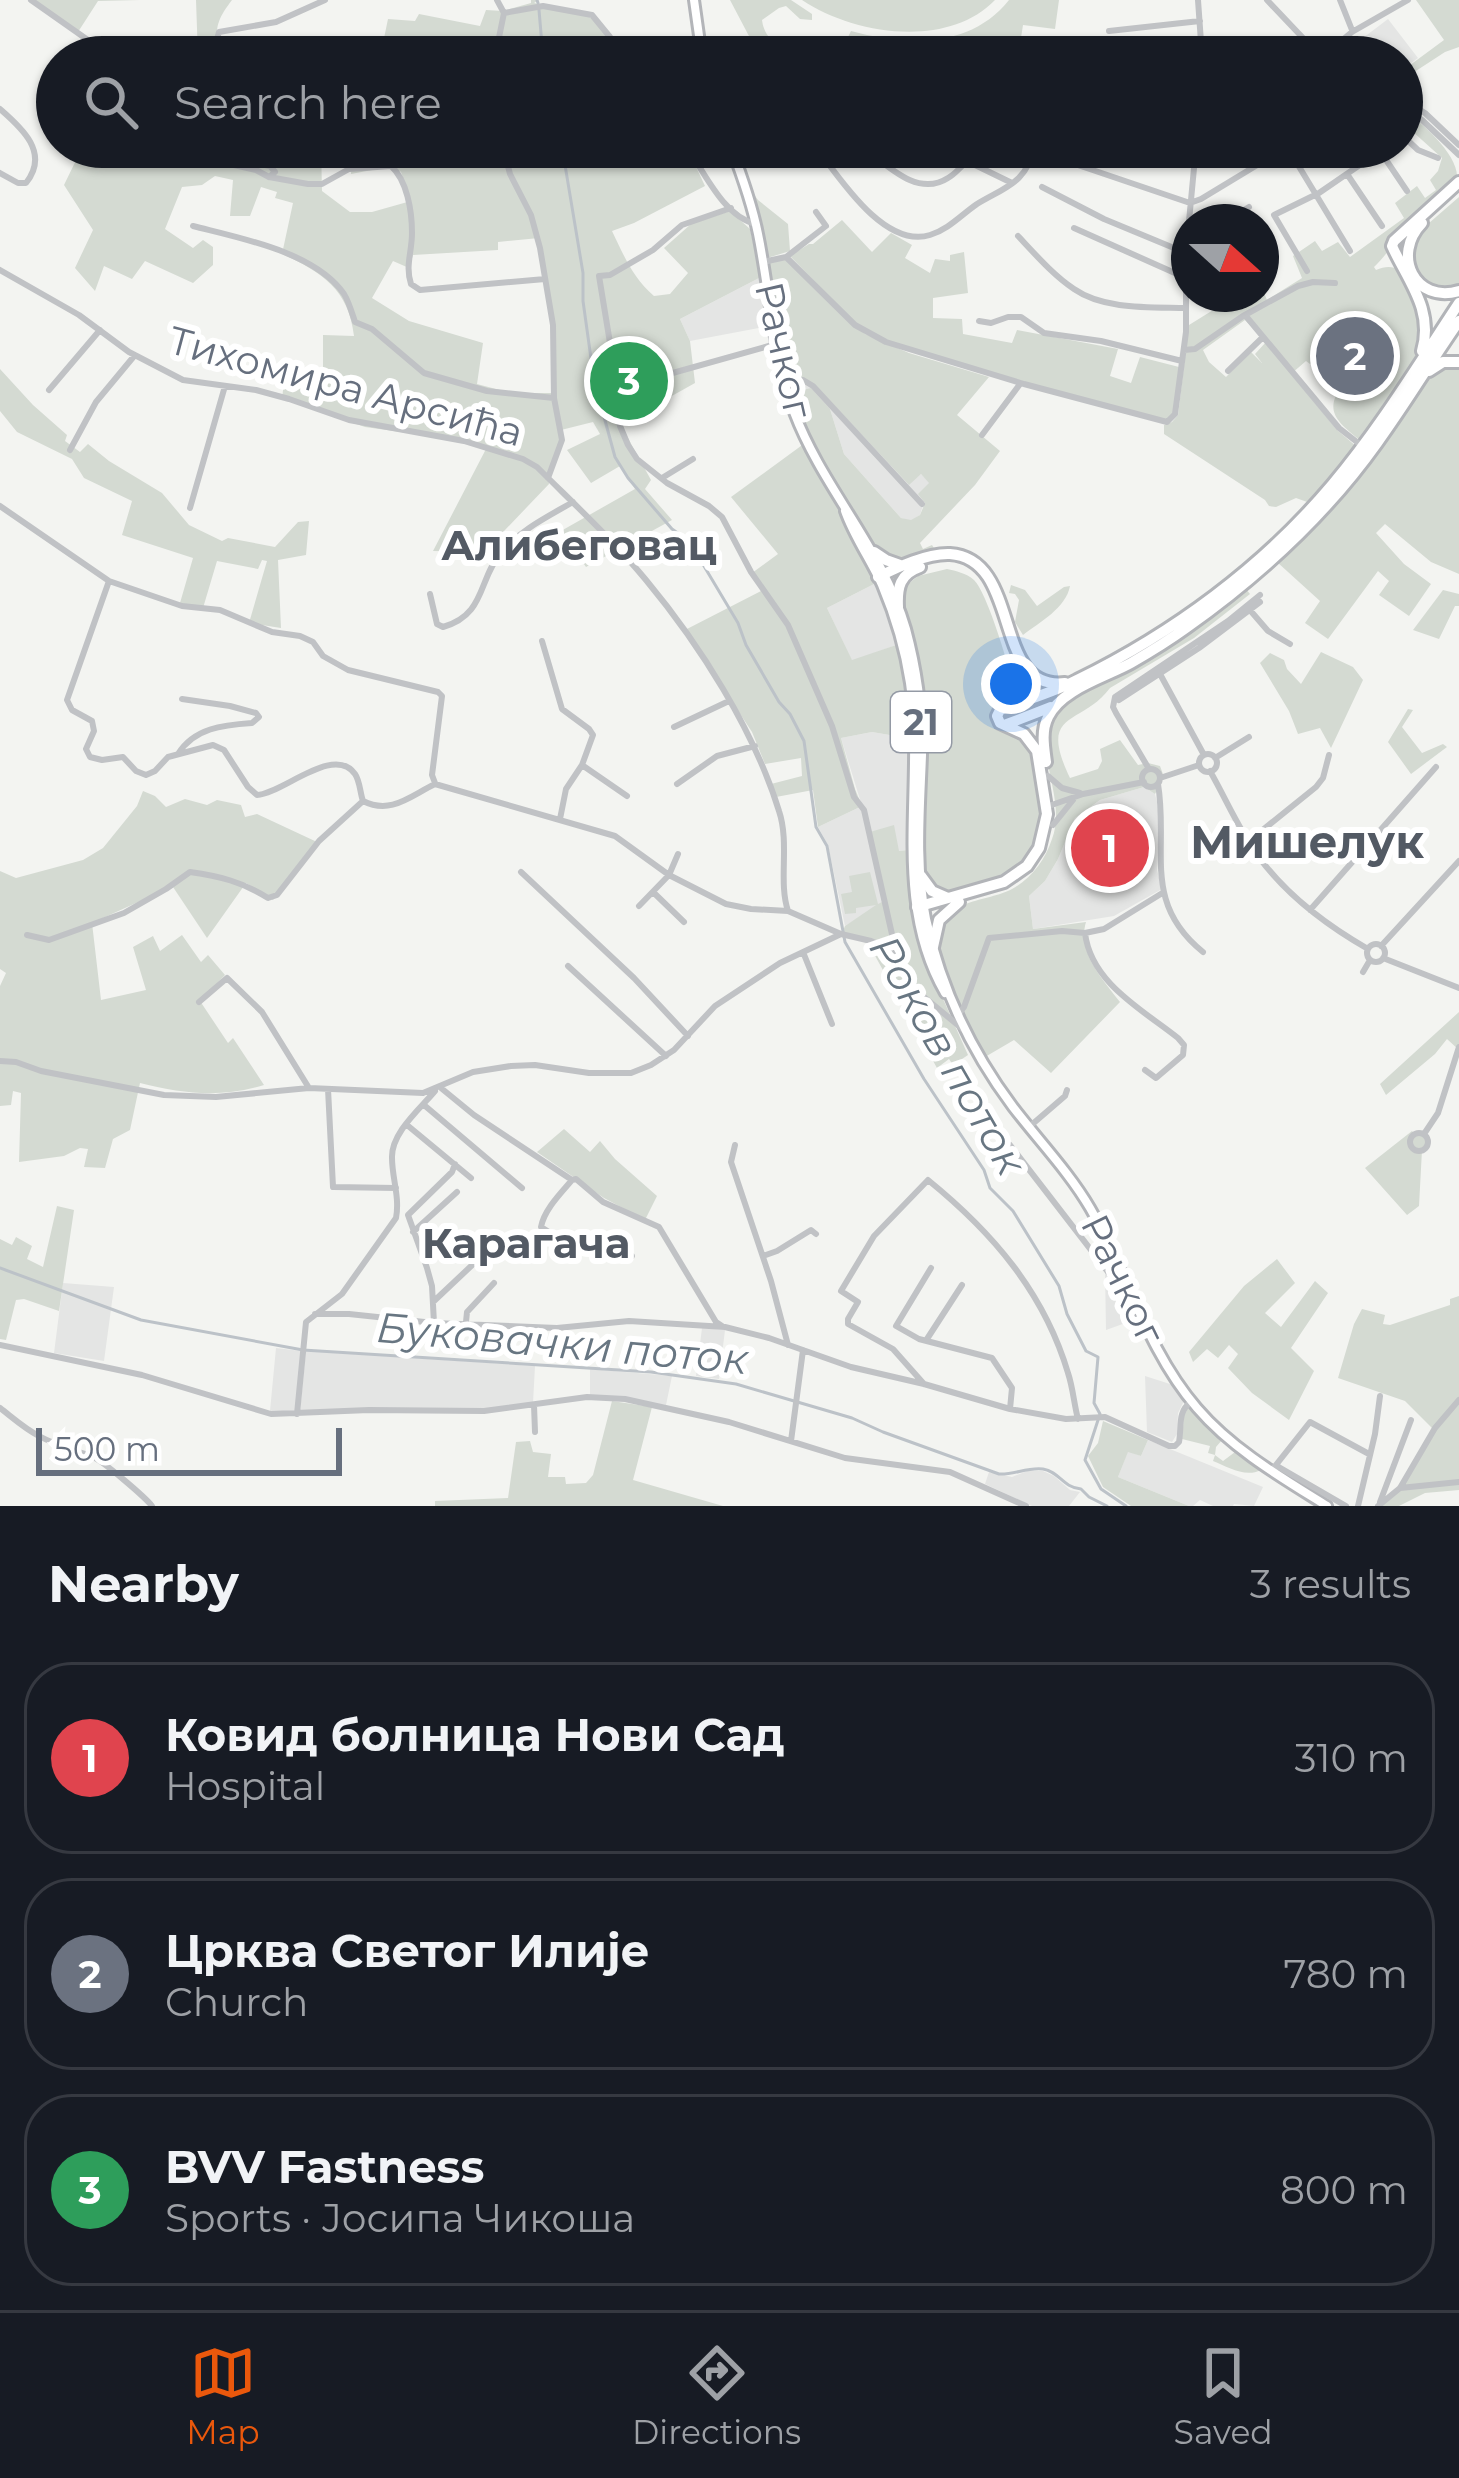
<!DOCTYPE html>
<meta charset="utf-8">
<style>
body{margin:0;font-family:Montserrat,sans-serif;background:#20242c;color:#f1f3f6}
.compass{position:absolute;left:1171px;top:204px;width:108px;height:108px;border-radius:50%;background:#171b24;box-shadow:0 3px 9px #0004;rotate:111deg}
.scale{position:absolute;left:36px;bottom:30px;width:306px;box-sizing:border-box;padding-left:12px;border:6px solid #666f7e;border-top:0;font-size:33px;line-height:42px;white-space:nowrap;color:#666f7e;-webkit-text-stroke:9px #fff;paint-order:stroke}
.you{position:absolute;left:1011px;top:684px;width:42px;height:42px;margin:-30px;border:9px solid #fff;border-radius:50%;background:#1a73e8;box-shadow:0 0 0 18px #1a73e833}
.badge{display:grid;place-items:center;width:78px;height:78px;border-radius:50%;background:#ea580c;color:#fff;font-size:39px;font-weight:700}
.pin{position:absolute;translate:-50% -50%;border:6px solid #fff;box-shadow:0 3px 12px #0006}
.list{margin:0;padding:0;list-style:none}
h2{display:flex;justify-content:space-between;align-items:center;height:156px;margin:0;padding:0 48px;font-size:51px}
h2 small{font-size:39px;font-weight:400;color:#9ea1a6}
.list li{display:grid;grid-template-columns:78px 1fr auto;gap:36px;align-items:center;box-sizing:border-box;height:192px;margin:0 24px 24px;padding:0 24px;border:3px solid #363941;border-radius:48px}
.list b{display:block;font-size:45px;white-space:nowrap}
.list p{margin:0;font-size:39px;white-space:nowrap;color:#9ea1a6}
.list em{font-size:39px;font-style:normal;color:#9ea1a6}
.icon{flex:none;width:66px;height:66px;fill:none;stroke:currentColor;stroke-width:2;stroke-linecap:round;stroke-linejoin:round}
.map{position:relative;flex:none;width:1459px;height:1506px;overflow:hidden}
.search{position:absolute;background:#171b24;box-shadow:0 3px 9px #0004;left:36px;right:36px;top:36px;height:132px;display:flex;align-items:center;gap:30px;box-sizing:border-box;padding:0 42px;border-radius:66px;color:#9ea1a6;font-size:45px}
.sheet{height:804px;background:#171b24}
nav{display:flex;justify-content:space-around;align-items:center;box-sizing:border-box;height:168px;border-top:3px solid #363941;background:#171b24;font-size:33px;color:#9ea1a6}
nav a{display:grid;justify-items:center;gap:6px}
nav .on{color:#ea580c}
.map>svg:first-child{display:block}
</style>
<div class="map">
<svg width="1459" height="1506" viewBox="0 0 1459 1506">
<rect width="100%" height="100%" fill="#f3f4f1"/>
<path fill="#e4e5e4" d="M1388 19 1418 58 1402 70V57H1377L1363 38Z
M761 277 769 326 690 341 680 319Z
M799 377 815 385 908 484 921 474 930 483 920 515 911 521 901 518 844 454 830 409 799 391 786 379Z
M878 582 899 644 852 661 827 608Z
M872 732 913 739 909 768 908 850 899 851 885 901 845 926 828 845 818 827 862 806 841 738Z
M1144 787 1155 794 1157 802 1159 821 1157 870 1162 889 1114 916 1033 929 1029 896 1045 881 1058 859 1075 818 1100 800Z
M1105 1270 1118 1288 1126 1294 1135 1314 1131 1321 1106 1330Z
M63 1283 114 1287 104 1361 54 1353Z
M702 1328 725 1330 719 1379 696 1376Z
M276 1348 301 1351 296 1411H270Z
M306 1351 535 1366 533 1403 484 1409 300 1412Z
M590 1369 672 1376 666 1405 590 1395Z
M1145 1376 1170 1384 1184 1401 1178 1413 1177 1434 1172 1442 1147 1432Z
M1148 1440 1263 1487 1254 1506 1234 1504 1233 1506H1213L1200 1500 1193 1506H1189L1118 1477 1128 1451 1141 1456Z
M1027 1471H1043L1054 1476 1070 1490 1080 1492 1069 1506H1032L985 1484 989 1472 1012 1477Z"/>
<path fill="#d4dad2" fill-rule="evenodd" d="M29 0H140L98 1 78 32Z
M196 0H232C216 21 216 27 217 53L222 57H198Z
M531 0H539L534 3C585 12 597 11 624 57H359L357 50 383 43 388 19 415 21 419 14 480 26 486 10 503 11 531 3Z
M730 0H791L812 14V20L800 19 786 6 779 8 762 20C764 38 778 45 788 57H760Z
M802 0H995C948 49 854 35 802 0Z
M1009 0H1059L1055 29 1023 25 1018 57H857L859 52 848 50 844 45 851 31C906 46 970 49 1009 0Z
M1416 0H1459V47L1445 52 1402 80V71L1444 40Z
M1402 110C1420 120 1459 155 1457 178 1449 197 1422 208 1409 223 1396 238 1389 253 1374 267L1376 270C1390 264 1400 267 1407 280 1417 297 1425 325 1422 345 1419 369 1376 419 1361 441 1334 420 1322 409 1347 379L1350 381 1380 357 1373 347 1381 340 1367 323 1310 364 1306 361 1291 374 1337 430 1357 447 1310 503 1296 498 1276 507 1269 506 1265 500 1164 434V425L1172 422 1178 415 1189 325 1239 294H1261V286L1267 300 1302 278 1293 256 1315 241 1322 251 1338 242 1350 257 1404 218 1395 203 1417 186 1425 198 1436 190 1430 180 1438 171 1442 158 1402 122ZM1245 320 1266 342 1255 354 1262 363 1251 352 1226 377 1209 362 1203 350Z
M162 147 194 152 197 147H321L322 191 350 212H372L411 201 401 172 393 166 351 174 352 147H436L437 152 462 147H682L690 154 705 186 634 223 612 231C624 256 633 278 654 296L670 294 688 273 664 248 691 224 730 211 750 229 761 277 680 319 690 341 695 383 645 411 618 420 651 480 645 489 672 520 586 567 561 531 635 489 620 466 591 483 567 450 600 434 593 422 561 430 562 447 548 475 549 484 484 552 433 551 486 449 444 438 365 427 282 399 285 373 323 369V335L354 336C349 290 322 272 282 254L293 203 275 198 277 192 261 187 250 216H230L233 180 215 176 202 185 182 187 165 229 193 248 203 240 213 247V265L193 283 145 261 132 279 104 266 95 291 75 268 93 230 64 185 81 150H137L160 155ZM539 238 555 326 554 393H511L477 384 483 343 409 321 372 298 393 261 409 268 413 255 498 250V242Z
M747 185 758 200 788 224 790 251 764 259Z
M1459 197V288L1437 291 1415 273 1411 243 1421 230Z
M842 220 872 252 891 233 912 245 905 258 930 273 935 259 950 261V255L964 252 968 293 933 298V318L962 319 963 334 1012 343 1017 330 1118 349 1110 376 1131 383 1140 357 1179 367 1173 414 1167 419H1160L1056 391 887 341 856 324 790 256 809 244H813Z
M787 257 865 334 909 353 989 377 957 415 1000 451 975 485 920 543 923 549 932 545 937 553 903 563 876 550 864 532 820 462 805 433 787 383 797 382 799 391 811 388 830 409 844 454 901 518 911 520 920 515 925 503 918 494 929 483 921 474 909 485 815 385 804 378 786 379 765 263Z
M1448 365 1459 368V574L1431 562 1385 524 1376 533 1404 564 1431 584 1409 616 1379 595 1389 581 1378 571 1328 639 1305 623 1320 601 1277 562 1327 514 1422 384 1438 369Z
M0 369 33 405 67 435 65 441 80 452 88 444 109 461 162 493 189 525 222 541 228 538 275 547 298 522 309 521 306 555 278 560 281 628 249 623 267 561 262 560 258 569 217 561 203 608 180 603 193 558 122 535 132 501 84 478 72 459 17 432 0 411Z
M805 443 878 582 827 608 852 660 899 644 908 671 913 739 872 732 841 738 855 789 862 806 818 827 813 790 776 797 771 784 802 776 801 758 765 764 752 732 685 630 763 590 752 573 778 554 731 497Z
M947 569C956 571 966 573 974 580 987 593 1008 662 1012 682L992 719C1000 733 1018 736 1029 748 1037 766 1044 811 1040 831 1031 864 1002 880 972 889 964 891 953 896 945 894 936 892 931 882 926 875 924 804 933 729 917 659 911 634 899 610 907 585L918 576Z
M1011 585 1025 590 1037 606 1064 587 1070 586C1066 608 1040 622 1023 635L1015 622 1019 600 1015 594 1009 593Z
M1246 589 1250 594 1194 638 1110 688C1081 727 1037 709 1070 778L1098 769 1102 761 1100 749 1120 740 1138 765 1148 763 1160 766 1164 777 1155 794 1144 787 1100 800 1075 818 1058 859 1045 881 1029 896 1033 929 1086 922C1077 952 1102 979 1120 1002L1051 1073 1014 1040 985 1057C968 1025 936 972 938 936 941 899 988 902 1012 889 1032 878 1045 860 1052 839 1067 800 1034 755 1051 719 1053 714 1058 709 1062 704L1170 644Z
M1443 590 1459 594V606H1455L1439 639 1413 630Z
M1321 652 1353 667 1363 680 1331 748 1320 728 1298 734 1289 711 1260 663 1270 653 1284 660 1287 669 1301 684Z
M1408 709 1413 710 1402 727 1422 753 1443 744 1447 747 1411 774 1388 742Z
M143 791 155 796 166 807 185 799 207 805 217 800 241 805 245 817 257 814 317 842 273 900 246 883 207 938 171 884 147 898 92 923 101 1000 146 990 133 947 153 936 160 951 182 935 201 962 208 955 225 975 200 1001 228 1043 233 1038 264 1085C220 1098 185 1094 140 1083L130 1130 113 1139 105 1168 84 1167 88 1149 80 1148 64 1156 19 1162 21 1093 13 1091 11 1105 0 1106V986L6 973 0 969V871L16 878 83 860 103 848 137 806Z
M894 825 899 851 908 850 914 909 928 965 968 1055 953 1065 949 1059 937 1068 868 943 849 938 842 933 845 926 876 905 856 908V913L845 914 841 894 852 892 849 876 870 872 878 904 884 901 870 832Z
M1459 1012V1050L1447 1039 1435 1054 1386 1095 1380 1084Z
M564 1129 590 1152 600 1141 615 1159 657 1196 645 1220 604 1198 537 1152Z
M1412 1131 1415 1135H1423L1427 1144 1422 1150 1419 1206 1407 1215 1365 1168Z
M57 1206 74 1210 59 1311 24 1299 16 1300 6 1340 0 1339V1239L12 1245 16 1237 32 1246 27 1259 43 1267Z
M1277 1259 1295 1283 1265 1313 1281 1327 1315 1281 1328 1293 1291 1348 1314 1371 1289 1420 1252 1393 1228 1368 1238 1354 1229 1345 1218 1358 1207 1349 1193 1362 1189 1352 1244 1286Z
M1459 1296V1490L1425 1493 1399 1506H1379L1399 1488 1434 1430 1405 1401 1338 1378 1354 1324 1362 1309 1385 1315 1383 1324 1390 1325 1450 1305V1299Z
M612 1401 652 1407 633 1480 723 1506H435V1501L508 1498 516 1442 530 1441 533 1452 551 1454 548 1477H565L566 1484 586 1483 593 1475Z
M1189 1407 1222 1440 1216 1447 1215 1455 1223 1461 1235 1452 1261 1470C1245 1478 1228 1467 1213 1461L1215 1455 1208 1453 1210 1446 1182 1439 1184 1415Z
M1103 1421 1148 1440 1141 1456 1128 1452 1118 1477 1189 1506H1131L1103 1487 1088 1456 1098 1443Z"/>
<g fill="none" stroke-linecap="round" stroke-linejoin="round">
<path stroke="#bcc2c8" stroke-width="3" d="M537 0 538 3
M539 10 542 45 548 57
M562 147 583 273V301L594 380 615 457 628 478 672 529 689 541 738 623 746 645 779 702 790 714 804 741 816 827 827 846 845 942 924 1079 984 1170 990 1188 1013 1211 1059 1286 1067 1314 1086 1351 1098 1357 1094 1403 1100 1414 1085 1460 1101 1489 1126 1506
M0 1268 141 1320 303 1350 651 1372 736 1384 852 1418 883 1432 999 1474C1014 1475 1027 1467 1043 1469 1060 1472 1062 1487 1081 1489L1089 1497 1107 1506"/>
<g stroke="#b3b5b9" stroke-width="14">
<path id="major" d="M694 0 702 57
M731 147C742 176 752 204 758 234 770 293 773 355 794 412 823 489 883 549 906 629 917 670 923 713 922 755 920 810 915 865 926 919 941 987 971 1051 1013 1107 1039 1141 1069 1172 1090 1208 1128 1274 1146 1349 1197 1408 1232 1449 1282 1478 1327 1506
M845 511C854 537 871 560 882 585 895 616 905 650 910 683 925 786 890 898 945 993"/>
</g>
<g stroke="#b2b4b8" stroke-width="16">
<path id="highway" d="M1422 223C1391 255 1415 304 1459 291
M1422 351C1434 310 1408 281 1392 246L1394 241 1459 182
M1429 371 1443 362H1459
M874 552 886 560 900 565
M878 577C898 567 927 553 950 554 1023 559 991 692 1065 683
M898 607C897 587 900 574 920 567
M1003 708C1017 692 1021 681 1015 660
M1007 724 1051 707
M1046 762C1044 747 1041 731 1048 717 1061 689 1106 677 1131 663 1150 652 1168 641 1186 628 1258 577 1325 516 1377 443 1406 403 1431 361 1459 321
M921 876 932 891 948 898
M917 907 1004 882 1027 866 1039 848 1047 814 1037 751 1024 734 1000 723 997 716 1000 710C1025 700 1052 693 1077 680 1173 633 1263 567 1332 485 1380 428 1418 365 1459 303
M933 947 939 920 959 902"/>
</g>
<path stroke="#c0c2c5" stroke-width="6" d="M31 0 112 57
M497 0 504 13
M1198 0 1202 56
M1267 0 1321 57
M1340 0 1352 30
M504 13 543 6 592 15 610 37 620 57
M1109 31 1200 21
M225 57 217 39 219 32 276 22 325 0
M495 57 504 13
M1071 57 1085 53 1202 55
M1322 57 1352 32 1408 0
M1402 99 1425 113 1459 145
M1402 107 1422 120 1459 155
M0 109C22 128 50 153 26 183H18L0 173
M1402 135 1418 150 1438 158
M218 147 234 165 256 170 269 177 308 184H322L349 169 391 166C407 180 412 211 412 233 412 252 405 266 411 284L420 290 545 279
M233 147 234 151 256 163 270 166 275 172 269 177
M503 147 510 174 531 215 540 248 553 325 554 398 562 440 548 478
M687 147C704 172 724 217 756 224
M816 147C839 177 884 249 930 235 949 229 961 215 977 204 1005 187 1027 183 1034 147
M863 147C886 164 917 198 948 178 957 173 961 165 970 160
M959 147 975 165 1012 183
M1131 147 1195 162
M1380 151 1407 191
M1295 160 1350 251
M1069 162 1190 203 1201 199 1272 156
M1347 174 1382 226
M1042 187 1104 219 1186 253
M731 208 682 225 653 250 610 275 599 276 612 355V390L620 426 628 445 637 459 667 483 709 506 722 517 751 572 788 625 832 726 854 797 864 810 896 952 918 992 965 1031
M1225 222 1249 207
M193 226C240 238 315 252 344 294 349 302 352 313 355 322L372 329 424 373 487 391 554 398
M1074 228 1186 278
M1018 236C1035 254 1053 275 1074 289 1104 310 1151 307 1186 308
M786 257 826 226 816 212
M763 262 786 257 855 325 886 342 1024 384 1167 422 1175 414 1186 332V253L1196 147
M0 270 79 315 129 352 183 380 256 390 289 399 349 420 464 441 523 459 537 467C574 504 613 540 646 580 700 645 754 730 779 811 790 844 778 881 788 911
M1307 271 1274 215 1319 193 1386 147
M1245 315 1339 428 1362 446
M979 321 991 323 1008 317H1021L1044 333 1101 341 1182 361
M1184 350 1195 349 1243 316 1298 286 1313 282 1335 283
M1228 371 1263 337
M784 382 803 380 813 386 922 504
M49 390 100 330
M612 390 776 344
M982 435 1020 384
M70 450 96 402 135 355
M662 478 693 459
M0 506 109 581 67 700 72 710 92 721 94 731 86 749 90 757 102 760 123 757 136 771 146 775 155 771 168 757 213 745 224 750 248 787 257 795C282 794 334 744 355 774 360 781 360 793 363 801
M190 508 225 386
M109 581 182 606 220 610 272 632 300 636 313 642 323 656 348 670 438 692 442 696 432 775 435 783
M430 594 437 624 443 627C486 615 478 579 501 553 520 530 547 517 573 502
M1249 609 1268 631 1290 644
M542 641 562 709 589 729 593 735 582 765 566 789 560 819
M1160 674 1204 755
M1119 700 1199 648 1260 602
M674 727 729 701
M178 754C194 728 223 725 252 723L259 717 256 713 230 706 182 699
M1199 763a9 9 0 1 1 18 0a9 9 0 1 1-18 0Z
M1215 758 1249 737
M582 765 627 796
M1149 769 1116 713 1113 707 1115 697 1228 621 1260 595
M1142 778a9 9 0 1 1 18 0a9 9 0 1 1-18 0Z
M1210 771C1226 799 1239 830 1258 856 1287 896 1326 925 1368 949
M1048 776 1062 788 1080 793
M1160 778 1199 765
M677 784 717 756 755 746
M1158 784C1169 849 1141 902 1203 952
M363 801C391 815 410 796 435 784L615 836 669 875 726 904 751 909 788 911 841 934 871 941 896 952
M1046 807 1083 794 1144 782
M1053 825 1073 800
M1249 841 1316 787 1323 778 1329 755
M521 872 634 978 688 1036
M653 892 684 922
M639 906 669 875 678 854
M1310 910 1436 767
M27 935 49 940 124 913 166 889 190 872C219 876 243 882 268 898L277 895 319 841 363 801
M1367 953a9 9 0 1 1 18 0a9 9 0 1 1-18 0Z
M1381 946 1459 861
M803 952 832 1024
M1383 958 1459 988
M568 966 666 1056
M1363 972 1370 960
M199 1002 227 978 262 1012 309 1088
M958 1015 964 1007 989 938 1062 931 1085 933
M0 1061 16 1062 41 1071 164 1095 216 1097 309 1088 423 1093 473 1072 511 1066 535 1065 589 1073H631L651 1065 674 1050 715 1006 780 963 841 934
M1145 1070 1156 1078 1183 1055 1184 1045 1178 1038C1143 1010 1091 983 1085 933L1104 929 1164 892
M441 1088 474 1115 572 1180 576 1179 603 1202 659 1227 716 1322 722 1326
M328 1089 333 1187 396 1188
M424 1105 522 1188
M407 1125 471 1178
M1029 1127 1065 1096 1067 1090
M1410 1142a9 9 0 1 1 18 0a9 9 0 1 1-18 0Z
M1424 1134 1438 1113 1459 1047
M735 1145 731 1162 771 1281 788 1345
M1010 1145 1118 1285 1130 1291
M572 1180C560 1194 544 1210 541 1227 569 1247 601 1249 632 1256
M413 1232 457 1192
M763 1256 777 1251 811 1230 816 1234
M931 1268 896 1326 919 1339 992 1358 1012 1388 1010 1409
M433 1302 486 1252 483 1243 487 1238
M315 1314H349L434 1323 557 1328 629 1321 725 1327 769 1338 851 1367 924 1384 1010 1409 1066 1419 1105 1417 1169 1446H1175L1179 1442C1182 1426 1177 1412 1191 1402
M466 1322 467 1312 494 1283
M434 1323 432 1286 427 1268 408 1215 452 1172 455 1164
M927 1339 962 1285
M0 1345 142 1375 271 1414 369 1410 484 1411 587 1397 625 1399 729 1422 845 1458 950 1472 1026 1506
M924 1384 893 1349 848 1324V1319L858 1302 841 1291 874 1236 928 1180C992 1232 1044 1292 1068 1373 1073 1388 1074 1404 1078 1419
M534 1405 535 1432
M0 1408C13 1418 25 1429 39 1436 57 1446 75 1450 93 1457 103 1461 145 1497 152 1506
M297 1414 306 1322 342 1294 396 1218C400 1197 392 1178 392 1158 391 1133 420 1109 435 1091
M791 1441 803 1350
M1277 1466 1346 1506
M1272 1470 1310 1422 1369 1454
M1400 1488 1459 1482
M1380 1502 1411 1420
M1358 1506 1375 1434 1380 1396
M1378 1506 1400 1488 1435 1428 1459 1400"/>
<use href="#major" stroke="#fff" stroke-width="8"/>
<use href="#highway" stroke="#fff" stroke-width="10"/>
</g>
<g text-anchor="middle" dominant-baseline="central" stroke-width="12" stroke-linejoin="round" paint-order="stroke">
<rect fill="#fff" stroke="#949aa5" stroke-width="3" x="891" y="692" width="60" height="60" rx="9"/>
<g font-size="36" font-weight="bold" fill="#666f7e">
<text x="921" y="722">21</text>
</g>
<g font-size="39" fill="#666f7e" stroke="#fff">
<text transform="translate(784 350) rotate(77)">Рачког</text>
<text transform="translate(346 386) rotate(15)">Тихомира Арсића</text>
<text transform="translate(1123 1279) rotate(64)">Рачког</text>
</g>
<g font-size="42" font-weight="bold" fill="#535a64" stroke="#fff">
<text x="579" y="545">Алибеговац</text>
<text x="526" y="1243">Карагача</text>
</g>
<g font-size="42" font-style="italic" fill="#687682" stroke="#fff">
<text transform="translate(948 1055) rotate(60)">Роков поток</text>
<text transform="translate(562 1343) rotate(5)">Буковачки поток</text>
</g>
<g font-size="45" font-weight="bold" fill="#535a64" stroke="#fff">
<text x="1307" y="841">Мишелук</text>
</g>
</g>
</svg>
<svg class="compass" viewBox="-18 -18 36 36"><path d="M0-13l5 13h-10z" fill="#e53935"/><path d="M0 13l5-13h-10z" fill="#9ea1a6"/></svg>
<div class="scale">500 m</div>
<div class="you"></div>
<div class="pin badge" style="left:1110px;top:848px;background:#e0444e">1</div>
<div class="pin badge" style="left:1355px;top:356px;background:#6b7280">2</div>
<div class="pin badge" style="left:629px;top:381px;background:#2e9e5b">3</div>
<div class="search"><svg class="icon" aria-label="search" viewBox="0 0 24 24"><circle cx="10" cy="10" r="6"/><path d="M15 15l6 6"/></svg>Search here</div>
</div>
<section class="sheet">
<h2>Nearby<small>3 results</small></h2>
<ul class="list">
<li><span class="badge" style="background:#e0444e">1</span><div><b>Ковид болница Нови Сад</b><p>Hospital</p></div><em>310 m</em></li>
<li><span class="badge" style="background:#6b7280">2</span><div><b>Црква Светог Илије</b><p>Church</p></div><em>780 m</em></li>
<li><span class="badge" style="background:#2e9e5b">3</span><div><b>BVV Fastness</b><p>Sports · Јосипа Чикоша</p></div><em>800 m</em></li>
</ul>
</section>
<nav>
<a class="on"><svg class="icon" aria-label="map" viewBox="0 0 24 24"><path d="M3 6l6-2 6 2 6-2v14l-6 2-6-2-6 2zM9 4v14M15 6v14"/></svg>Map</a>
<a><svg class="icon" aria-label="directions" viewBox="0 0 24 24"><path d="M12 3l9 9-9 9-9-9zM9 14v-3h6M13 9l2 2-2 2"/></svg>Directions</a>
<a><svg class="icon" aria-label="saved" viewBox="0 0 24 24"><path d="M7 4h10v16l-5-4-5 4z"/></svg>Saved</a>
</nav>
